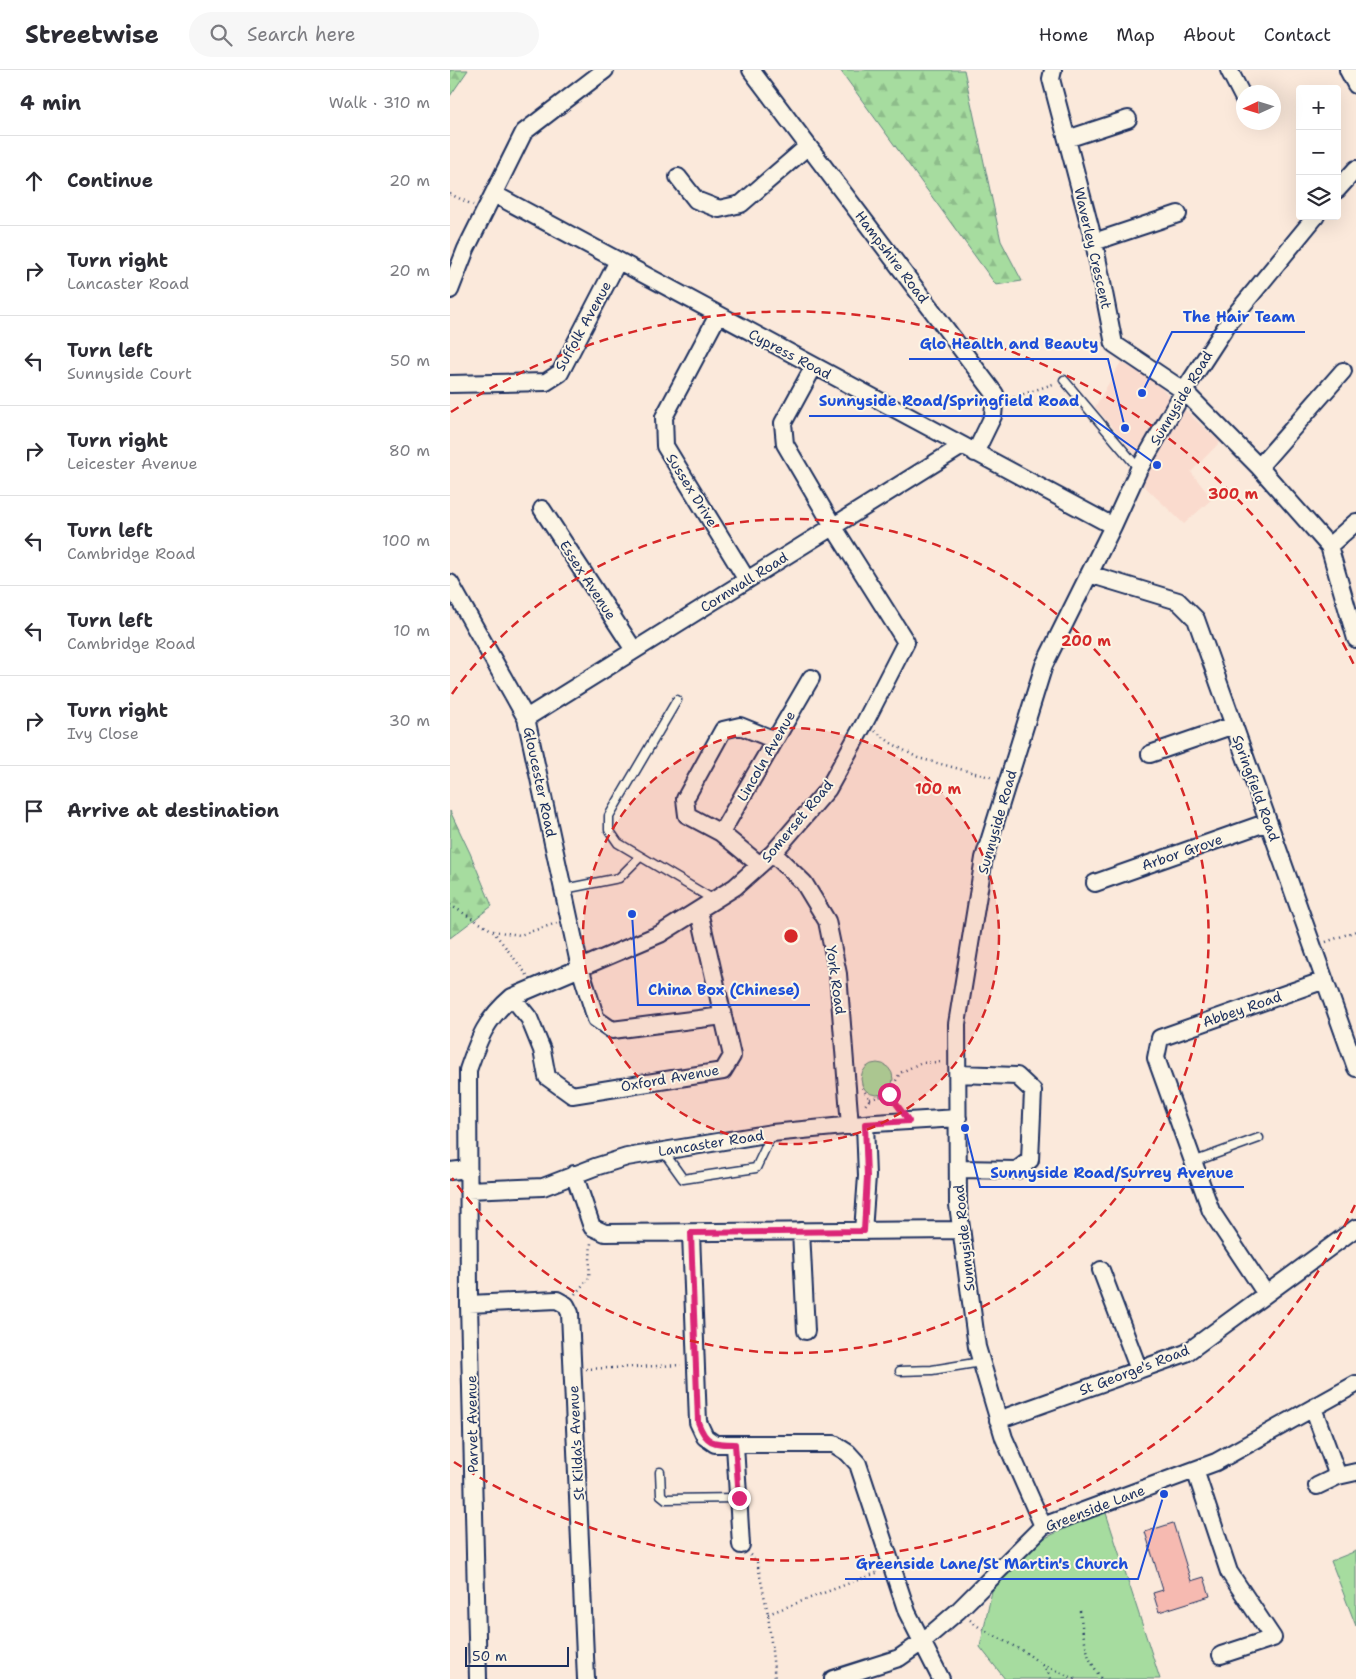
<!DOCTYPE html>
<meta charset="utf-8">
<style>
body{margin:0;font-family:"Shantell Sans",sans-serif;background:#f7f7f7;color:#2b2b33}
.controls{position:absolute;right:15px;top:15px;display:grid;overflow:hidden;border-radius:5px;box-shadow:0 5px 20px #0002}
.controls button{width:45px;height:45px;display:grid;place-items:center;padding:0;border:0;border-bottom:1px solid #e1e1e2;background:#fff;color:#2b2b33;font:25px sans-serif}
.compass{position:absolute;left:786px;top:15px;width:45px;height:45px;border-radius:50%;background:#fff;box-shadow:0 5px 20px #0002;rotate:266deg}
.scale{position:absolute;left:15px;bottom:12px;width:104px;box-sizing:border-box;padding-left:5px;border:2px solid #1b2f5e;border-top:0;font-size:14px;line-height:18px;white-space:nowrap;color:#1b2f5e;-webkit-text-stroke:4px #fcf5e5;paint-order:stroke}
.stop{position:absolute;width:15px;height:15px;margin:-11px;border:4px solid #db2777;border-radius:50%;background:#fff}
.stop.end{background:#db2777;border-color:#fff;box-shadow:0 1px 5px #0008}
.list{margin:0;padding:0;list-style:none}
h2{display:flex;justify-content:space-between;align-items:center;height:65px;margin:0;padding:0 20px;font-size:21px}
h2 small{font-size:16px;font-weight:400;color:#7c7c81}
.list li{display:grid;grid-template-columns:32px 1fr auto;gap:15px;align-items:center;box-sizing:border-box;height:90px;padding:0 20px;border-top:1px solid #e1e1e2}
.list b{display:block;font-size:19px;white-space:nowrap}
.list p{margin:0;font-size:16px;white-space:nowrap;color:#7c7c81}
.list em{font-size:16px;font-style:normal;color:#7c7c81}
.icon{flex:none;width:28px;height:28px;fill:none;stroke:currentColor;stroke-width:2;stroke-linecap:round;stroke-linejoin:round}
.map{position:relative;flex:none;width:906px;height:1609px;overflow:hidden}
header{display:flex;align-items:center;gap:30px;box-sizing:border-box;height:70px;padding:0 25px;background:#fff;border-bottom:1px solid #e1e1e2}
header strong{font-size:24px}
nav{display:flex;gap:28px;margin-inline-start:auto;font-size:18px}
.search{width:350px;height:45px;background:#f7f7f7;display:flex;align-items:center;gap:12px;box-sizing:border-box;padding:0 18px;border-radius:28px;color:#7c7c81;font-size:19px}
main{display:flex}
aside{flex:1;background:#fff}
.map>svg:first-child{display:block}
</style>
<header>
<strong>Streetwise</strong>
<div class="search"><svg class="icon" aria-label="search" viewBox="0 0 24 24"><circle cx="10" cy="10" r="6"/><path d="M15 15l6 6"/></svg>Search here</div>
<nav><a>Home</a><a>Map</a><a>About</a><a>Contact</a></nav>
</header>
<main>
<aside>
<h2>4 min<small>Walk · 310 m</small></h2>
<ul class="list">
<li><svg class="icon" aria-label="ahead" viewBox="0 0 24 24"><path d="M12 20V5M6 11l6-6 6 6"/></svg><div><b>Continue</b></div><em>20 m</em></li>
<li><svg class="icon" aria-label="right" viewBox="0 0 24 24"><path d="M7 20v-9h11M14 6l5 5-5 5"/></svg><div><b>Turn right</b><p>Lancaster Road</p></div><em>20 m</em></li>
<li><svg class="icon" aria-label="left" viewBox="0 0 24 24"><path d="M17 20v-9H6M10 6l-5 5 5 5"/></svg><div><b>Turn left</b><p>Sunnyside Court</p></div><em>50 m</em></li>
<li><svg class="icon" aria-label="right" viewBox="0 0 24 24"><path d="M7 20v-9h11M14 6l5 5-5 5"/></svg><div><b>Turn right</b><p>Leicester Avenue</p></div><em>80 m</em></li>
<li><svg class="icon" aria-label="left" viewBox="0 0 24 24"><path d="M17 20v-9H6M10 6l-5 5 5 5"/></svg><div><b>Turn left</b><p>Cambridge Road</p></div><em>100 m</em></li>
<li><svg class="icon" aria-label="left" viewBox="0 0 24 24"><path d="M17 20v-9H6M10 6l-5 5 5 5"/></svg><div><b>Turn left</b><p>Cambridge Road</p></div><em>10 m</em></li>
<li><svg class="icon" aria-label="right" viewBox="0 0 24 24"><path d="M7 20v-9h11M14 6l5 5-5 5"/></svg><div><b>Turn right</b><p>Ivy Close</p></div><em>30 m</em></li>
<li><svg class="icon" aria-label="arrive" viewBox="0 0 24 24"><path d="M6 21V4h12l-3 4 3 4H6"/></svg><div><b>Arrive at destination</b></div></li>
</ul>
</aside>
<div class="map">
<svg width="906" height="1609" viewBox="0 0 906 1609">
<defs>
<pattern id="forest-firs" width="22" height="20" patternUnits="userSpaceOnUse" patternTransform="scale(1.25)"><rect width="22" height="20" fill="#a6dc9f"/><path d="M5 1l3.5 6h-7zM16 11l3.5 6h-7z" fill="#8ebd8b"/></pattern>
</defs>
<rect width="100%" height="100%" fill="#fbe9db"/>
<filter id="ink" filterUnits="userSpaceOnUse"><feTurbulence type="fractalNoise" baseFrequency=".02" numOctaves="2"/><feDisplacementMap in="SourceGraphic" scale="10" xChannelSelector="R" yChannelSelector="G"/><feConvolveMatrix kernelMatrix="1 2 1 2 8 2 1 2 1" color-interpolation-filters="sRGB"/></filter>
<g filter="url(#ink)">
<path fill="#fadbce" d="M671 292 700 308 770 372 741 402 762 429 734 454 691 413 697 397 645 337Z"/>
<path fill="#a6dc9f" stroke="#60867e" d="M411 1009a16 16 0 1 1 32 0a16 16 0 1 1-32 0Z
M655 1440 710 1609H555L530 1577 543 1516 595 1468Z
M906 1481V1556L881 1491Z"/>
<path fill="url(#forest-firs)" stroke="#60867e" d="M0 0H18L0 26Z
M390 0H514L551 171 572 211 546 215Z
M0 741 20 783 42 836 0 868Z"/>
<path fill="#f6bab1" stroke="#1b2f5e" d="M723 1453 741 1511 754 1507 760 1526 709 1542 703 1523 713 1520 695 1462Z"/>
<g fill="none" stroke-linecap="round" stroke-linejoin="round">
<g stroke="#1b2f5e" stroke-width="11">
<path id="lane" d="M614 310 689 399
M227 630 159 746V760L168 773 264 830
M114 819 169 808 190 787
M213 1081 233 1109 306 1098 322 1064
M743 1092 809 1068
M450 1301 482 1300 531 1292
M210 1402 211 1425 216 1429 289 1428"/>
</g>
<g stroke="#1b2f5e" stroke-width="20">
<path id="street" d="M301 0 545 324 543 346 525 383
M603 0 601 9 644 172 664 274 734 321 809 397 879 476 906 569
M779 0 794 29
M898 0 906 15
M617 69 678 49
M228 107 246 130 269 139 291 134 358 76
M887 120 906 99
M44 124 663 456
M644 172 728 144
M0 220 16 179 74 62 155 0
M268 245 214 347 215 376 297 510
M0 314 96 312 110 303 168 191
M809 397 893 301
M92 439 184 580
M879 476 906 452
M639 504 728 531 746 549 906 998
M0 513 76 648 130 898 146 949 162 960 273 946
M76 648 512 376
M700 684 784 655
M271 763 361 608
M323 783 354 813 377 851 388 904 400 1056
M310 795 271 763 237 745 235 729 273 660 290 656 325 670
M645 813 818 752
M62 927 79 948 92 980 97 1007 122 1025 273 1001 282 986 249 841
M508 1004 567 1006 583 1021 580 1090 567 1100 508 1099
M0 1101 18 1099
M124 1104 142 1157 155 1163 511 1160
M18 1120 93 1117 145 1097 177 1087 322 1063 425 1053 508 1048
M351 1161 356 1261
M413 1161 417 1106 415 1054
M241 1163 248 1352 255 1367 265 1374H384L398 1383 408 1394 457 1542 491 1609
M651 1200 689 1300
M816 1224 761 1141 706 988 710 968 875 910
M19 1234 107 1230 116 1235 120 1243 136 1609
M863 1338 888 1406
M548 1350 736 1283 906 1158
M285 1375 291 1475
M745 1400 779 1502 823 1568 771 1585
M867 1416 888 1406 906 1402
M593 1456 554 1368 527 1277 508 1135 507 954 534 788 594 595 663 456 689 399 734 321 779 252 866 146
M28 1609 19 1234 18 1000C29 968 36 949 62 927L210 864 285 817 323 783 378 719 415 652 456 572 383 456 335 374 333 353 364 296
M383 1609 449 1588 472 1572 508 1541 593 1456 766 1392 906 1314"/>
</g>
<path stroke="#1b2f5e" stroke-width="2.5" stroke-dasharray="1 4" stroke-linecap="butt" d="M0 124 23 135
M559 329 606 313
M425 661 441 673 468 688 544 708
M0 835 43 861 77 905
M43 861 70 865 107 853
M876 872 906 861
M412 1018 420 1029 413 1038
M439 1024 450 1003 470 993 492 992
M420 1029 439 1024 449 1037
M125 1224 139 1208 141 1172
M136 1299 231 1295
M300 1485 307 1492 318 1544 325 1609
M630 1541 633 1563 639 1588 651 1609
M318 1544 429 1502
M520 1550 529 1557 578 1584 591 1594 625 1609
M592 1595 599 1604 600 1609"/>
<use href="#lane" stroke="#fcf5e5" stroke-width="8"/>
<use href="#street" stroke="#fcf5e5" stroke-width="16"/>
</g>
</g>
<g fill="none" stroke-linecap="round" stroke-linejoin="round" filter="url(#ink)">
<path stroke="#db2777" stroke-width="6" d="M289 1428 285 1374C263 1374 256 1374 248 1352L241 1163 414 1161 417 1106 415 1054 459 1051 439 1024"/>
</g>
<circle cx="341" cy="866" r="208" fill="#d62828" fill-opacity=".12"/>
<g fill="none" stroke="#d62828" stroke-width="2.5" stroke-dasharray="9 6">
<circle cx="341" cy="866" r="208"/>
<path d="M2 624A417 417 0 1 1 2 1108"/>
<path d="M905 1135A625 625 0 0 1 1 1390M1 342A625 625 0 0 1 905 597"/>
</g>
<g text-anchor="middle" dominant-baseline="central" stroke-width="4" stroke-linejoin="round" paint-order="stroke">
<g font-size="14" fill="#1b2f5e" stroke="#fcf5e5">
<text transform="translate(643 178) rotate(77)">Waverley Crescent</text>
<text transform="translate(442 187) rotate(53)">Hampshire Road</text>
<text transform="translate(133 256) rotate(-61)">Suffolk Avenue</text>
<text transform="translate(340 284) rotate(28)">Cypress Road</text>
<text transform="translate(731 328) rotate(-59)">Sunnyside Road</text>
<text transform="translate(242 420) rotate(58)">Sussex Drive</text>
<text transform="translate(138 510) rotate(57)">Essex Avenue</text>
<text transform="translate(294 512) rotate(-32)">Cornwall Road</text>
<text transform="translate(316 686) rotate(-60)">Lincoln Avenue</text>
<text transform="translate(90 712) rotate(78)">Gloucester Road</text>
<text transform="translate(806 718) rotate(70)">Springfield Road</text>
<text transform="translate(347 751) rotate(-50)">Somerset Road</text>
<text transform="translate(547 752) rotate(-74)">Sunnyside Road</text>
<text transform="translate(732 782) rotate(-19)">Arbor Grove</text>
<text transform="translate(386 910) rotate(82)">York Road</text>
<text transform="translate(792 939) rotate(-19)">Abbey Road</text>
<text transform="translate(220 1008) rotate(-10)">Oxford Avenue</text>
<text transform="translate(261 1073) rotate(-9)">Lancaster Road</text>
<text transform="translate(514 1168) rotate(-96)">Sunnyside Road</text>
<text transform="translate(684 1300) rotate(-21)">St George's Road</text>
<text transform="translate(22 1354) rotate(-91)">Parvet Avenue</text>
<text transform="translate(126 1373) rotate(-93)">St Kilda's Avenue</text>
<text transform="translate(645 1438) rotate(-21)">Greenside Lane</text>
</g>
</g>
<circle cx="341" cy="866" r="8" fill="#d62828" stroke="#fcf5e5" stroke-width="2.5"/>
<g font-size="15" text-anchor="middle" font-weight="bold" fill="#d62828" stroke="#fcf5e5" stroke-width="4" stroke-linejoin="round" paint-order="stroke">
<text x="783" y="429">300 m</text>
<text x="636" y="576">200 m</text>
<text x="488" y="724">100 m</text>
</g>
<path fill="none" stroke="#1d4ed8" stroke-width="2" d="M692 323L722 262H855M675 358L658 289H459M707 395L639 346H359M182 844L188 935H360M515 1058L530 1117H794M714 1424L688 1509H395"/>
<g fill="#1d4ed8" stroke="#fcf5e5" stroke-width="2">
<circle cx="692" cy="323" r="5"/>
<circle cx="675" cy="358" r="5"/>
<circle cx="707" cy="395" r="5"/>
<circle cx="182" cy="844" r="5"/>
<circle cx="515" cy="1058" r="5"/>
<circle cx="714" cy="1424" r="5"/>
</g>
<g font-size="15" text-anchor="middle" font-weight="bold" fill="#1d4ed8" stroke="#fcf5e5" stroke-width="4" stroke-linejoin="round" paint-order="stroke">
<text x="789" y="252">The Hair Team</text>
<text x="559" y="279">Glo Health and Beauty</text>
<text x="499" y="336">Sunnyside Road/Springfield Road</text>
<text x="274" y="925">China Box (Chinese)</text>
<text x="662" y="1108">Sunnyside Road/Surrey Avenue</text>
<text x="542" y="1499">Greenside Lane/St Martin's Church</text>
</g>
</svg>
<div class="controls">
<button>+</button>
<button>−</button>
<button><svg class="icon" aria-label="layers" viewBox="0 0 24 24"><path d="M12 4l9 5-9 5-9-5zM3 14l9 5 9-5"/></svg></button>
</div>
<svg class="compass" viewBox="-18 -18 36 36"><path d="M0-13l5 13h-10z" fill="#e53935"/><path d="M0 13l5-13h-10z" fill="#7c7c81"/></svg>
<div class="scale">50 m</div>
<div class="stop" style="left:439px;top:1024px"></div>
<div class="stop end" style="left:289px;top:1428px"></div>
</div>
</main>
